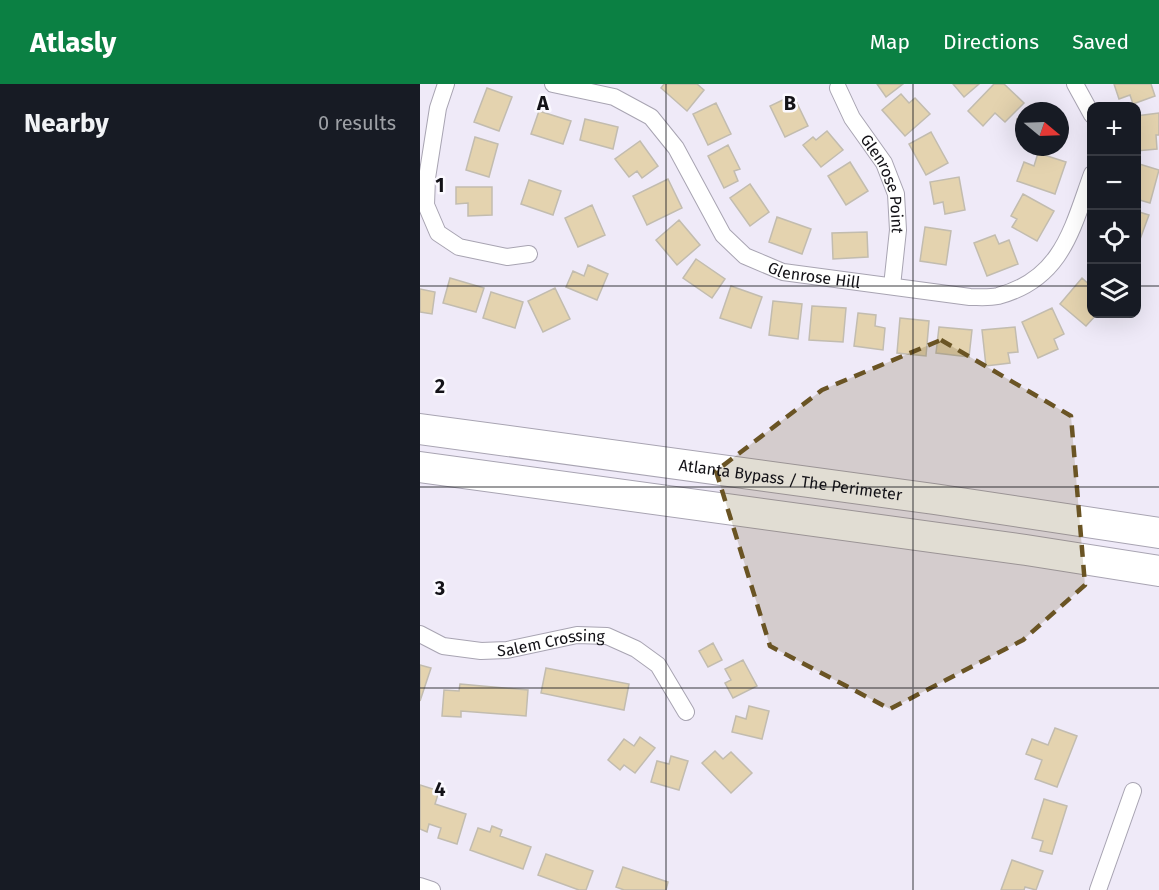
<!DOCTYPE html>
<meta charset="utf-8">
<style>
body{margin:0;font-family:"Fira Sans",sans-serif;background:#20242c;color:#f1f3f6}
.controls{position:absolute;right:18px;top:18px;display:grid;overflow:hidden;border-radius:12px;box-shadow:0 6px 24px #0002}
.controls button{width:54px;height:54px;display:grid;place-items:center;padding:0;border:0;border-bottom:2px solid #363941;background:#171b24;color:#f1f3f6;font:30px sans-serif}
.compass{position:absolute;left:595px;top:18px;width:54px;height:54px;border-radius:50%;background:#171b24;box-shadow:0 6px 24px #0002;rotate:109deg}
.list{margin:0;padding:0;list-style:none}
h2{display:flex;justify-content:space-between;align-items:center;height:78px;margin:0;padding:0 24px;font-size:26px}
h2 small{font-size:20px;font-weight:400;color:#9ea1a6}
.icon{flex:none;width:33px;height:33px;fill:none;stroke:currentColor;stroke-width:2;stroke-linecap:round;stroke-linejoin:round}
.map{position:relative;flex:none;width:739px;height:806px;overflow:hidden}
header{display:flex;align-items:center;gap:36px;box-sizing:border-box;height:84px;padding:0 30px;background:#0b8043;color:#fff}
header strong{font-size:28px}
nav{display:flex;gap:33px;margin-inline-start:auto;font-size:21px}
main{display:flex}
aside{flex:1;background:#171b24}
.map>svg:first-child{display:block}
</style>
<header>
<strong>Atlasly</strong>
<nav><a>Map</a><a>Directions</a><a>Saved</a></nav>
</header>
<main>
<aside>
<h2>Nearby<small>0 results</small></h2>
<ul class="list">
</ul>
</aside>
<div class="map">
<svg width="739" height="806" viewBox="0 0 739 806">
<rect width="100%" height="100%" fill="#efeaf8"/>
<path fill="#e4d3af" stroke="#c2bcaf" stroke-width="1.5" d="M244 0H277L284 6 267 27 241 4Z
M457 0H483L466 13Z
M533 0H559L544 13Z
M574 0H584L604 19 585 38 575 29 563 42 548 27Z
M694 0H731L735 12 713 20 710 11 699 15Z
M67 4 92 13 79 47 54 38Z
M481 10 489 19 495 14 510 30 485 52 462 26Z
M373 11 388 42 365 53 350 22Z
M296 19 311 50 288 61 273 30Z
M628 20 632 27H614Z
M119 27 151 37 143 60 111 50Z
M739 29V51H736L737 65 716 67V32Z
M604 32V49L597 35Z
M165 35 198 43 193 65 160 56Z
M407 47 423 66 401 83 383 61 393 53 396 56Z
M511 48 528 79 506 91 489 60Z
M55 53 78 60 69 93 46 86Z
M220 57 238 82 222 94 217 87 209 93 195 75Z
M308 61 320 85 314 87 318 97 304 104 288 72Z
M618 69 646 78 635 110 597 97 604 78 614 82Z
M430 78 448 107 426 121 408 92Z
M716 79 739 86 730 119 716 115Z
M539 93 545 126 525 130 523 118 514 120 510 98Z
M248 95 262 124 227 141 213 112Z
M109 96 141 107 133 131 101 120Z
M330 100 349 128 330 142 310 114Z
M36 103H72V131L48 132V119L36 120Z
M603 110 634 127 617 157 592 143 597 135 591 132Z
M172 121 185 151 158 163 145 134Z
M716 127 729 131 719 158H716Z
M357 133 391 145 382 170 349 158Z
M259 136 280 161 257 181 236 156Z
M505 143 531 147 526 181 500 177Z
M447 148 448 173 413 175 412 149Z
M575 151 579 160 589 156 598 180 567 192 554 159Z
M276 175 305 195 292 214 263 194Z
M168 181 188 190 177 216 146 203 153 187 164 192Z
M30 194 64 204 56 228 23 219Z
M662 194 672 203V230H677L666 242 640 220Z
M311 202 342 213 331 244 300 234Z
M135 204 150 235 123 248 108 217Z
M0 205 15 208 12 230 0 228Z
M71 208 103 218 95 244 63 234Z
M353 217 382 220 378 255 349 251Z
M392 222 426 224 423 258 389 256Z
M632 224 644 250 634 255 638 265 618 274 602 238Z
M438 229 456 231 455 242 465 244 463 266 434 262Z
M480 234 509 237 506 272 477 269Z
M519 243 552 246 549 273 516 269Z
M595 243 598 268 588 269 590 279 566 282 562 246Z
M293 559 302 576 288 583 279 567Z
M323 576 337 602 313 614 305 599 311 596 305 585Z
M0 581 11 584 0 617Z
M126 584 209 600 204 626 121 609Z
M40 600 108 606 106 632 41 627V633L22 632 24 606 39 607Z
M329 622 349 627 342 655 312 648 316 632 326 635Z
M635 644 657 652 637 703 615 695 622 676 606 670 612 655 628 661Z
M220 653 235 664 215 689 204 681 200 686 188 676 204 655 214 662Z
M295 667 303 675 311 668 332 689 311 709 282 679Z
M251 672 268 677 259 706 231 698 237 677 249 680Z
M0 701 19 707 15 720 46 730 37 760 18 754 21 744 9 740 7 748 0 745Z
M624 715 647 722 632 770 620 767 623 757 612 754Z
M72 742 82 746 80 752 111 763 103 785 50 766 58 744 70 748Z
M126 770 173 787 166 806H159L118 791Z
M592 776 623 787 616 806 605 803 604 806H581Z
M203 783 248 798 246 806H204L196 803Z"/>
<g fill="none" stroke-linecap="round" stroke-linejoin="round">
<g stroke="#a8a4b2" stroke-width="18">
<g id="street">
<path d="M26 0 18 24 7 94 6 121 18 149 39 163 87 173 109 170"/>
<path id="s1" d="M133 0 194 13 231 33 256 64 303 151 325 172 363 188 550 213C559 213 569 214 578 212 642 195 652 145 672 90"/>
<path d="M655 0 672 31"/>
<path id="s2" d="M418 4 432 34 464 79 476 110 478 146 472 202"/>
<path id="s3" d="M0 550 23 562 61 567 87 566 157 551 187 552 216 565 238 581 266 628"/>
<path d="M0 802 12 806"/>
<path d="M678 806 713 707"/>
</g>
</g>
<g stroke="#a8a4b2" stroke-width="32">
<g id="highway">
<path id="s4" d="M0 345 514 415 739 449"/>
<path d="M0 383 606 466 739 487"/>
</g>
</g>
<use href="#street" stroke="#fff" stroke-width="16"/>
<use href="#highway" stroke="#fff" stroke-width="30"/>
</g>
<path fill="#6a5424" fill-opacity="0.2" stroke="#6a5424" stroke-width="4.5" stroke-dasharray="12 8" stroke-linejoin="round" d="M521 256 651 332 665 501 603 556 470 625 350 562 296 387 402 306Z"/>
<path fill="none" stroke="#131217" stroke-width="1.5" stroke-opacity="0.55" d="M246 0V806M493 0V806M0 202H672M716 202H739M0 403H739M0 604H739"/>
<g text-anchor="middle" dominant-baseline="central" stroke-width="5" stroke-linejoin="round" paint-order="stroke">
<g font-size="16" fill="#131217" stroke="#fbf9ff">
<text stroke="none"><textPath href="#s2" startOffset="108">Glenrose Point</textPath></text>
<text stroke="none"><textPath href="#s1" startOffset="346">Glenrose Hill</textPath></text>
<text stroke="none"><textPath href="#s4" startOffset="374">Atlanta Bypass / The Perimeter</textPath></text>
<text stroke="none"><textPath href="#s3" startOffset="135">Salem Crossing</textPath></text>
</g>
</g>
<g font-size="20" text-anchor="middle" font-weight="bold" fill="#131217" stroke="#fbf9ff" stroke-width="5" stroke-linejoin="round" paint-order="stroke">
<text x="123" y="26">A</text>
<text x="370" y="26">B</text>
<text x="20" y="108">1</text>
<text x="20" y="309">2</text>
<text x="20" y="511">3</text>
<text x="20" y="712">4</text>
</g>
</svg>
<div class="controls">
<button>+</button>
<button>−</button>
<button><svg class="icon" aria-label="locate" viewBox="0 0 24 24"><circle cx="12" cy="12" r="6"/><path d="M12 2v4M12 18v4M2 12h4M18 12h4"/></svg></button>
<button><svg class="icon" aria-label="layers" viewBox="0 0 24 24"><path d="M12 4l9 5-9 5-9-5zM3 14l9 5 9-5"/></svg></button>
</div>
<svg class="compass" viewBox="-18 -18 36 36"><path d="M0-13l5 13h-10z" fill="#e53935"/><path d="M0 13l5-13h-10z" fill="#9ea1a6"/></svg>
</div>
</main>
